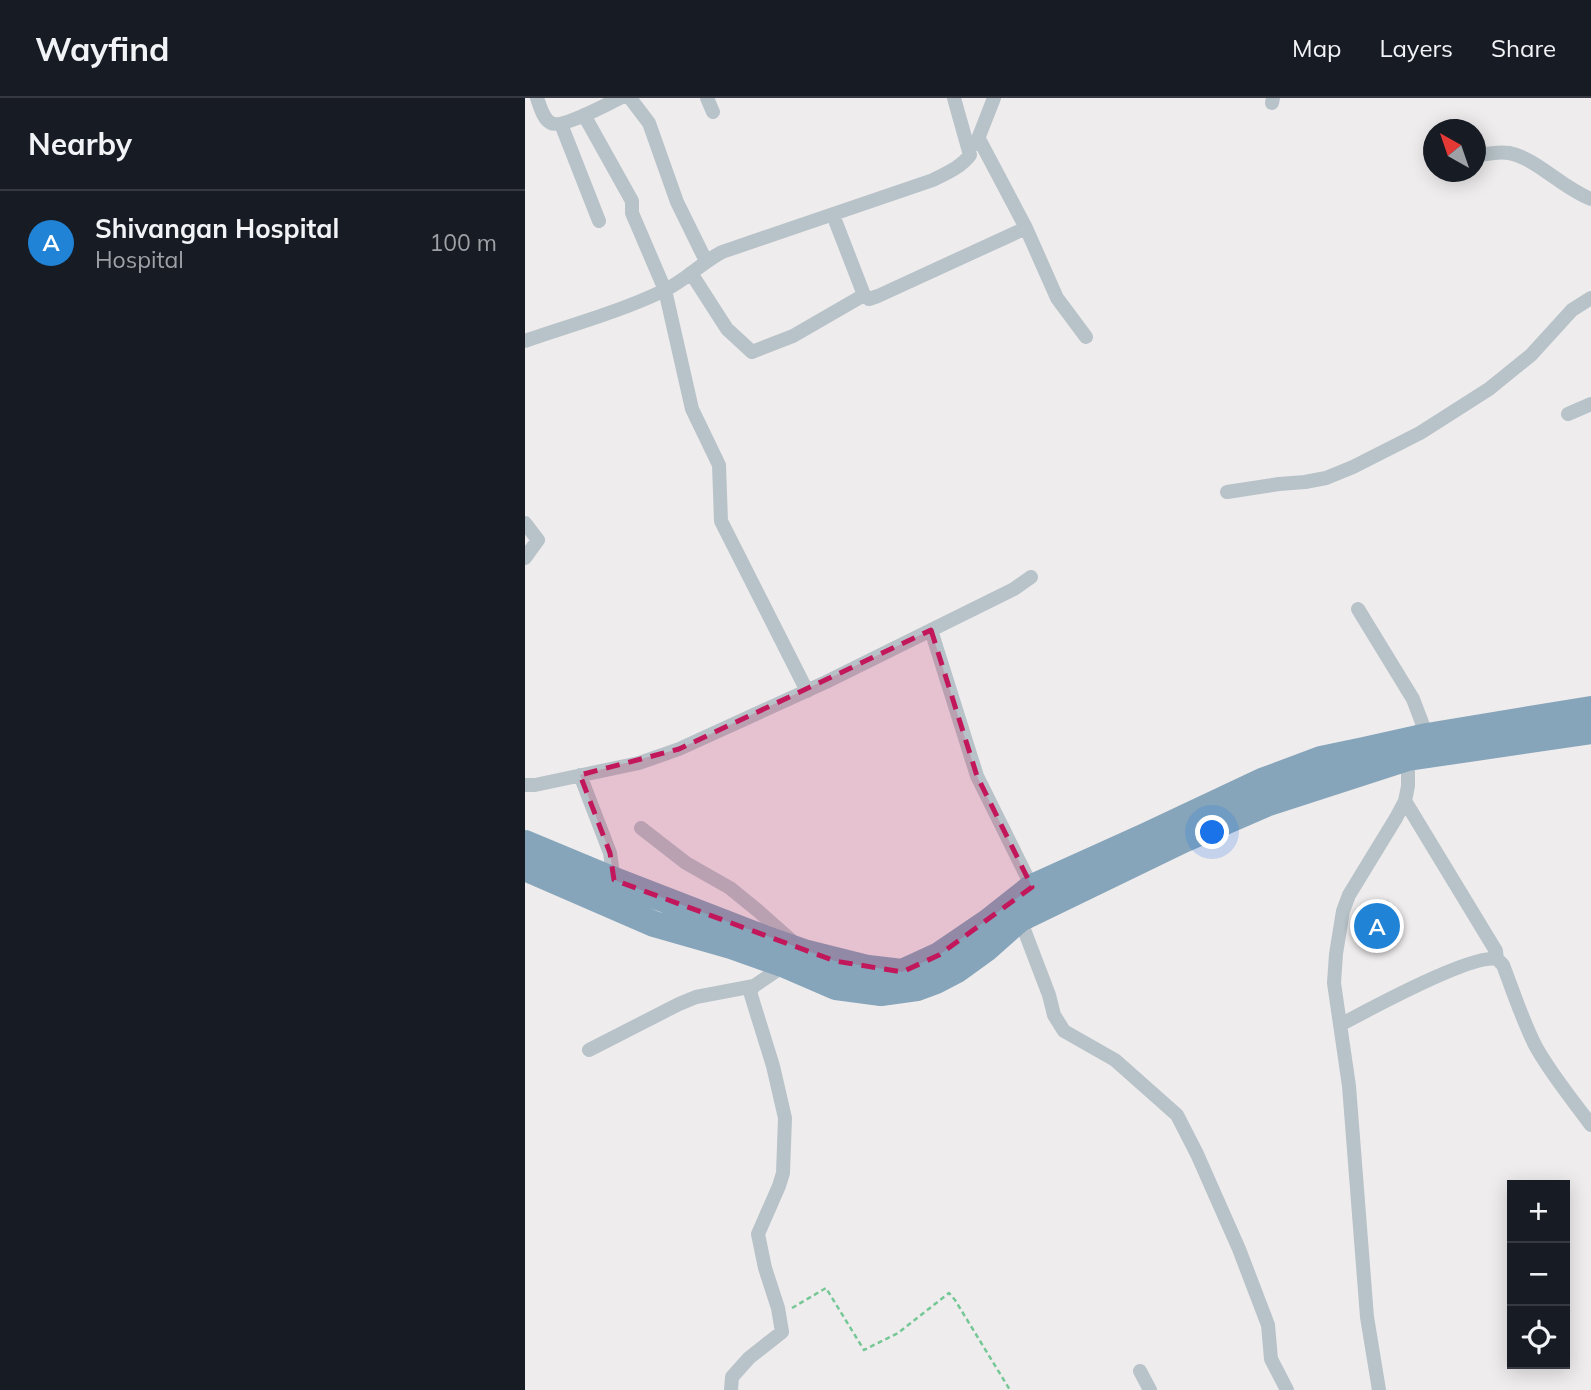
<!DOCTYPE html>
<meta charset="utf-8">
<style>
body{margin:0;font-family:Mulish,sans-serif;background:#242831;color:#f1f3f6}
.controls{position:absolute;right:21px;bottom:21px;display:grid;overflow:hidden;border-radius:0px;box-shadow:0 4px 18px #0003}
.controls button{width:63px;height:63px;display:grid;place-items:center;padding:0;border:0;border-bottom:2px solid #363941;background:#171b24;color:#f1f3f6;font:35px sans-serif}
.compass{position:absolute;left:898px;top:21px;width:63px;height:63px;border-radius:50%;background:#171b24;box-shadow:0 4px 18px #0003;rotate:320deg}
.you{position:absolute;left:688px;top:735px;width:24px;height:24px;margin:-18px;border:5px solid #fff;border-radius:50%;background:#1a73e8;box-shadow:0 0 0 10px #1a73e833}
.badge{display:grid;place-items:center;width:46px;height:46px;border-radius:50%;background:#2083d5;color:#fff;font-size:23px;font-weight:700}
.pin{position:absolute;translate:-50% -50%;border:4px solid #fff;box-shadow:0 2px 7px #0006}
.list{margin:0;padding:0;list-style:none}
h2{display:flex;justify-content:space-between;align-items:center;height:91px;margin:0;padding:0 28px;font-size:30px}
h2 small{font-size:23px;font-weight:400;color:#9ea1a6}
.list li{display:grid;grid-template-columns:46px 1fr auto;gap:21px;align-items:center;box-sizing:border-box;height:105px;padding:0 28px;border-top:2px solid #363941}
.list b{display:block;font-size:26px;white-space:nowrap}
.list p{margin:0;font-size:23px;white-space:nowrap;color:#9ea1a6}
.list em{font-size:23px;font-style:normal;color:#9ea1a6}
.icon{flex:none;width:38px;height:38px;fill:none;stroke:currentColor;stroke-width:2;stroke-linecap:round;stroke-linejoin:round}
.map{position:relative;flex:none;width:1066px;height:1292px;overflow:hidden}
header{display:flex;align-items:center;gap:42px;box-sizing:border-box;height:98px;padding:0 35px;background:#171b24;border-bottom:2px solid #363941}
header strong{font-size:33px}
nav{display:flex;gap:38px;margin-inline-start:auto;font-size:24px}
main{display:flex}
aside{flex:1;background:#171b24}
.map>svg:first-child{display:block}
</style>
<header>
<strong>Wayfind</strong>
<nav><a>Map</a><a>Layers</a><a>Share</a></nav>
</header>
<main>
<aside>
<h2>Nearby<small></small></h2>
<ul class="list">
<li><span class="badge">A</span><div><b>Shivangan Hospital</b><p>Hospital</p></div><em>100 m</em></li>
</ul>
</aside>
<div class="map">
<svg width="1066" height="1292" viewBox="0 0 1066 1292">
<rect width="100%" height="100%" fill="#efeced"/>
<path fill="#c7cacf" d="M863 802 876 824 836 848 829 835 844 826 839 816Z"/>
<g fill="none" stroke-linecap="round" stroke-linejoin="round">
<path stroke="#75c896" stroke-width="2.5" stroke-dasharray="5 3.5" stroke-linecap="butt" d="M267 1210 301 1190 339 1252 373 1235 424 1195 430 1202 485 1292"/>
<path stroke="#b8c3c9" stroke-width="14" d="M12 0C15 8 18 21 26 25 37 31 82 6 95 0
M105 0 124 25 152 104 181 163
M182 0 188 14
M747 5 748 0
M59 17 107 103V115L140 192 167 311 194 367 196 423 282 593
M36 26 74 123
M454 41 501 130 532 200 561 239
M451 46 469 0
M950 58C961 56 973 53 984 55 1011 60 1037 90 1066 101
M308 117 339 197 344 201 353 198 501 130
M166 175 202 231 227 254 268 238 339 197
M0 243C46 227 94 214 138 193 160 183 176 165 197 154L408 82C422 75 436 69 445 57L429 0
M1043 316 1066 306
M702 394 754 386 780 384 801 380 828 369 895 335 964 291 1006 257 1047 212 1066 200
M0 425 13 442 0 460
M833 511 888 601 902 638
M406 532 452 678 507 789
M55 677 85 755 89 782
M0 687H10L114 665 154 651 301 584 489 491 506 479
M880 703 971 853 972 861 978 867C988 893 997 921 1010 947 1025 975 1047 1001 1066 1027
M116 730 161 765 205 790 232 812 268 844
M495 821 524 897 529 917 539 933 590 962 652 1017 672 1056 714 1151 743 1227 746 1261 762 1292
M815 927C843 912 946 856 972 861
M64 952 154 906 171 899 229 888
M615 1273 625 1292
M206 1292 207 1279 224 1260 257 1234 253 1210 240 1170 233 1136 254 1088 258 1075 260 1020 248 968 226 897V892L229 888 260 867
M854 1292 842 1219 824 988 809 885 811 856 818 813 824 797 871 720 880 703 883 688V657"/>
<path stroke="#86a5ba" stroke-width="26" d="M0 745 89 782 239 840 279 854 343 870 377 874 414 857 464 823 507 789 620 738 737 683 796 661 839 652 902 638 1066 611
M0 770 129 826 206 848 260 867 311 889 356 895 392 890 411 883 432 872 461 851 495 821 658 742 741 706 883 660 1066 633"/>
</g>
<path fill="#c2185b" fill-opacity="0.2" stroke="#c2185b" stroke-width="5" stroke-dasharray="14 9" stroke-linejoin="round" d="M406 532 452 678 507 789 414 857 377 874 310 863 89 782 85 755 55 677 154 651Z"/>
</svg>
<div class="controls">
<button>+</button>
<button>−</button>
<button><svg class="icon" aria-label="locate" viewBox="0 0 24 24"><circle cx="12" cy="12" r="6"/><path d="M12 2v4M12 18v4M2 12h4M18 12h4"/></svg></button>
</div>
<svg class="compass" viewBox="-18 -18 36 36"><path d="M0-13l5 13h-10z" fill="#e53935"/><path d="M0 13l5-13h-10z" fill="#9ea1a6"/></svg>
<div class="you"></div>
<div class="pin badge" style="left:852px;top:828px">A</div>
</div>
</main>
